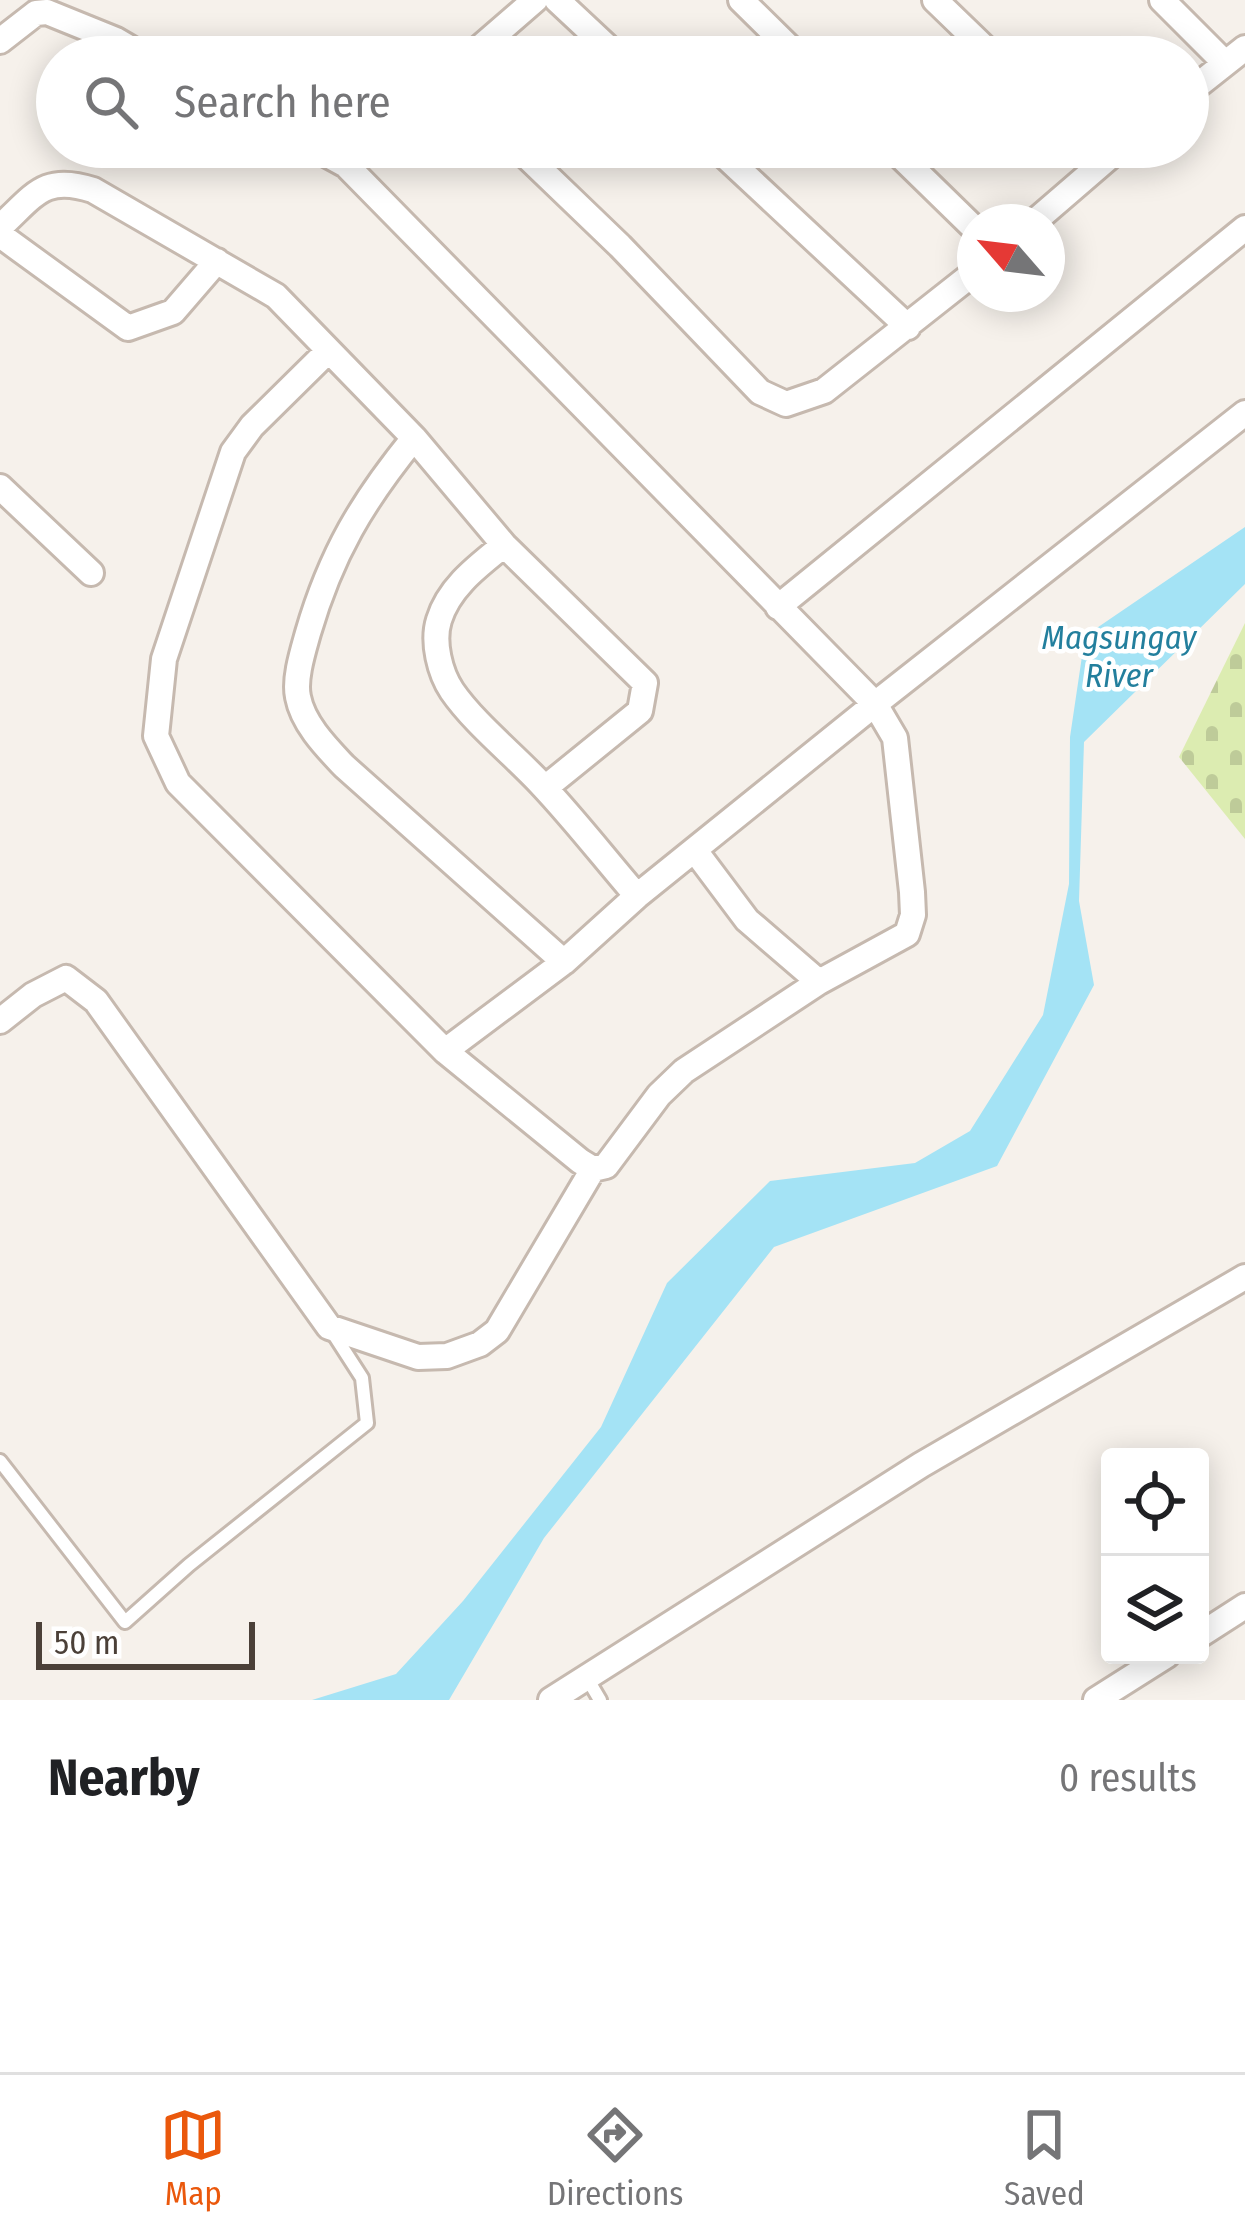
<!DOCTYPE html>
<style>
body{margin:0;font-family:"Fira Sans Condensed",sans-serif;background:#f6f6f6;color:#202124}
.controls{position:absolute;right:36px;bottom:36px;display:grid;overflow:hidden;border-radius:12px;box-shadow:0 6px 30px #0003}
.controls button{width:108px;height:108px;display:grid;place-items:center;padding:0;border:0;border-bottom:3px solid #e0e0e0;background:#fff;color:#202124;font:60px sans-serif}
.compass{position:absolute;left:957px;top:204px;width:108px;height:108px;border-radius:50%;background:#fff;box-shadow:0 6px 30px #0003;rotate:298deg}
.scale{position:absolute;left:36px;bottom:30px;width:219px;box-sizing:border-box;padding-left:12px;border:6px solid #4b4038;border-top:0;font-size:33px;line-height:42px;white-space:nowrap;color:#4b4038;-webkit-text-stroke:9px #fff;paint-order:stroke}
.list{margin:0;padding:0;list-style:none}
h2{display:flex;justify-content:space-between;align-items:center;height:156px;margin:0;padding:0 48px;font-size:51px}
h2 small{font-size:39px;font-weight:400;color:#757577}
.icon{flex:none;width:66px;height:66px;fill:none;stroke:currentColor;stroke-width:2;stroke-linecap:round;stroke-linejoin:round}
.map{position:relative;flex:none;width:1245px;height:1700px;overflow:hidden}
.search{position:absolute;background:#fff;box-shadow:0 6px 30px #0003;left:36px;right:36px;top:36px;height:132px;display:flex;align-items:center;gap:30px;box-sizing:border-box;padding:0 42px;border-radius:66px;color:#757577;font-size:45px}
.sheet{height:372px;background:#fff}
nav{display:flex;justify-content:space-around;align-items:center;box-sizing:border-box;height:168px;border-top:3px solid #e0e0e0;background:#fff;font-size:33px;color:#757577}
nav a{display:grid;justify-items:center;gap:6px}
nav .on{color:#ea580c}
.map>svg:first-child{display:block}
</style>
<div class="map">
<svg width="1245" height="1700" viewBox="0 0 1245 1700">
<defs>
<pattern id="cemetery-stones" width="16" height="16" patternUnits="userSpaceOnUse" patternTransform="scale(3)"><rect width="16" height="16" fill="#dcecb1"/><path d="M2 7V4a2 2 0 0 1 4 0v3zM10 15v-3a2 2 0 0 1 4 0v3z" fill="#becb99"/></pattern>
</defs>
<rect width="100%" height="100%" fill="#f6f1eb"/>
<path fill="url(#cemetery-stones)" d="M1245 623V839L1179 757Z"/>
<path fill="#a4e3f5" d="M1245 527V584L1084 742 1079 901 1094 985 997 1166 774 1247 544 1538 449 1700H312L396 1674 463 1601 601 1427 667 1283 770 1181 915 1163 970 1131 1043 1015 1069 884 1070 737 1085 636Z"/>
<g fill="none" stroke-linecap="round" stroke-linejoin="round">
<g stroke="#c6b9af" stroke-width="18">
<path id="service" d="M0 1461 125 1622 189 1565 367 1423 362 1378 333 1333
M587 1678 600 1700"/>
</g>
<g stroke="#c6b9af" stroke-width="30">
<path id="minor" d="M557 0 618 57
M741 0 799 57
M935 0 994 57
M1162 0 1225 63
M0 41 36 13 47 12 116 40 145 57
M469 57 535 0
M1188 93 1245 48
M313 147 346 165 875 704 895 738 912 892 913 915 907 934 819 982 684 1071 659 1095 606 1166 593 1169 580 1161 445 1051 178 783 156 736 164 659 233 452 252 426 327 352
M517 147 620 246 760 392 786 404 824 391 975 272
M715 147 908 327
M891 147 975 229
M1034 222 1121 147
M0 227C35 195 44 174 93 190L276 296 414 438 504 545 645 683 640 711 545 788
M0 235 128 328 173 312 217 261
M414 438C362 502 331 554 308 633 303 651 294 679 298 697 303 724 327 748 344 766L564 962
M0 487 91 573
M504 545C478 566 449 587 439 620 432 642 440 673 452 691 474 723 514 755 541 784 575 820 605 859 637 896
M778 607 1245 228
M696 852 747 920 819 982
M0 1021 33 995 66 978 96 1001 329 1327 418 1357 447 1356 480 1344 497 1331 593 1169
M445 1051 564 962 637 896 875 704 1245 413
M1200 1635 1245 1606
M551 1700 921 1465 1245 1277
M1096 1700 1167 1655"/>
</g>
<use href="#service" stroke="#fff" stroke-width="12"/>
<use href="#minor" stroke="#fff" stroke-width="24"/>
</g>
<g text-anchor="middle" dominant-baseline="central" stroke-width="9" stroke-linejoin="round" paint-order="stroke">
<g font-size="33" font-style="italic" fill="#237f9d" stroke="#fff">
<text x="1119" y="638">Magsungay<tspan x="1119" dy="38">River</tspan></text>
</g>
</g>
</svg>
<div class="controls">
<button><svg class="icon" aria-label="locate" viewBox="0 0 24 24"><circle cx="12" cy="12" r="6"/><path d="M12 2v4M12 18v4M2 12h4M18 12h4"/></svg></button>
<button><svg class="icon" aria-label="layers" viewBox="0 0 24 24"><path d="M12 4l9 5-9 5-9-5zM3 14l9 5 9-5"/></svg></button>
</div>
<svg class="compass" viewBox="-18 -18 36 36"><path d="M0-13l5 13h-10z" fill="#e53935"/><path d="M0 13l5-13h-10z" fill="#757577"/></svg>
<div class="scale">50 m</div>
<div class="search"><svg class="icon" aria-label="search" viewBox="0 0 24 24"><circle cx="10" cy="10" r="6"/><path d="M15 15l6 6"/></svg>Search here</div>
</div>
<section class="sheet">
<h2>Nearby<small>0 results</small></h2>
<ul class="list">
</ul>
</section>
<nav>
<a class="on"><svg class="icon" aria-label="map" viewBox="0 0 24 24"><path d="M3 6l6-2 6 2 6-2v14l-6 2-6-2-6 2zM9 4v14M15 6v14"/></svg>Map</a>
<a><svg class="icon" aria-label="directions" viewBox="0 0 24 24"><path d="M12 3l9 9-9 9-9-9zM9 14v-3h6M13 9l2 2-2 2"/></svg>Directions</a>
<a><svg class="icon" aria-label="saved" viewBox="0 0 24 24"><path d="M7 4h10v16l-5-4-5 4z"/></svg>Saved</a>
</nav>
